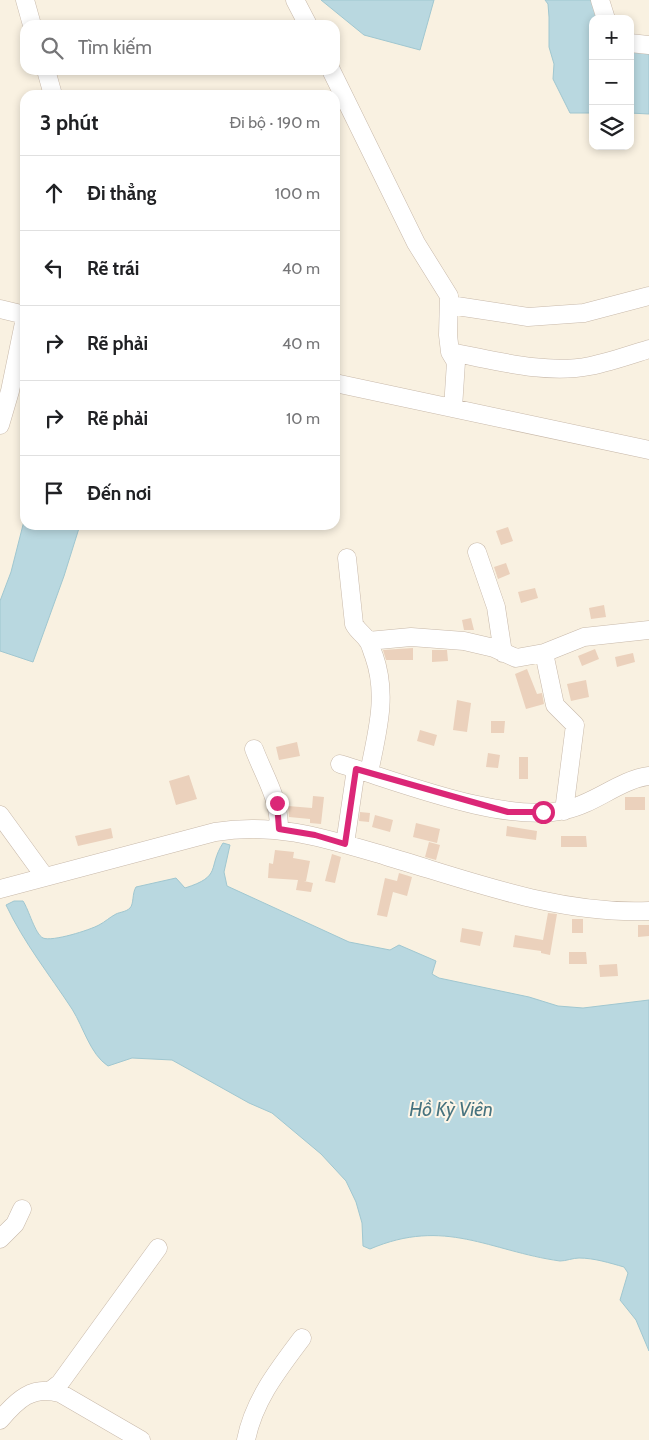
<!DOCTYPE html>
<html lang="vi">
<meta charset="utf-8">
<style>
body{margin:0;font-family:Cabin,sans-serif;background:#f2f2f2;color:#202124}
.controls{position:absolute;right:15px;top:15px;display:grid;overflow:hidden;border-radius:10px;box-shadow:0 2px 8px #0003}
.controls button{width:45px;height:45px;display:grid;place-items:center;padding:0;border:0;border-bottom:1px solid #e0e0e0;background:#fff;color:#202124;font:25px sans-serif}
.stop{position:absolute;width:15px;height:15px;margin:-11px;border:4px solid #db2777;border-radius:50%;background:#fff}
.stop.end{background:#db2777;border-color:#fff;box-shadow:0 1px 5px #0008}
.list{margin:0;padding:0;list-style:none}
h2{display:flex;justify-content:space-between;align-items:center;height:65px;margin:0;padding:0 20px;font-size:21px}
h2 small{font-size:16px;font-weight:400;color:#757577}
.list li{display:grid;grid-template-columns:32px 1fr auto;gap:15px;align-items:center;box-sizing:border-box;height:75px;padding:0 20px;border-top:1px solid #e0e0e0}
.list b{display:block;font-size:19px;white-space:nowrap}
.list em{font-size:16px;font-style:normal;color:#757577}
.icon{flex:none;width:28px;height:28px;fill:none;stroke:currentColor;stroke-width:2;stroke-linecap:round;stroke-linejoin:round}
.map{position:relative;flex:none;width:649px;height:1440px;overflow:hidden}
.search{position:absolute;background:#fff;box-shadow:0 2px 8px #0003;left:20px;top:20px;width:320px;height:55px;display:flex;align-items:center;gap:12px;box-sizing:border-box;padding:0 18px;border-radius:15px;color:#757577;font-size:19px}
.panel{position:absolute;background:#fff;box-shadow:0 2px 8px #0003;left:20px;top:90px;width:320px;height:440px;border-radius:15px}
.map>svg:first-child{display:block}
</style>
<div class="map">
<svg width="649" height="1440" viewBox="0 0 649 1440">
<rect width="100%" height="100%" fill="#f9f1e1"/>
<path fill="#b9d8e0" stroke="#a0c7d0" d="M321 0H434L420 50 364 35Z
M545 0H595L601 19H593V113H570L553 79 554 64 549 47V17L548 4Z
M630 50H649V114L630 113Z
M25 517V525H80L64 576 33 662 0 651V601L11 572Z
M223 843 230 845 224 872 227 886 349 942 390 950 399 945 436 961 432 974 439 978 529 997 558 1006 583 1008 649 1000V1351L636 1320 620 1300 628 1273 624 1267C610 1263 594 1258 579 1258 573 1258 566 1261 560 1261 489 1251 445 1217 370 1249L363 1246 362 1223 356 1202 346 1181 321 1154 272 1113 249 1103 172 1060 132 1058 108 1066C90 1054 84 1028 72 1009 49 974 24 943 6 905L14 901H23C29 910 35 934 43 938 52 942 90 930 99 925 105 922 110 917 116 914 120 912 126 912 130 908 134 904 132 893 136 887L176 878 185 888C223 876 207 868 223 843Z"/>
<path fill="#ebd1bc" d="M508 527 513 541 501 545 496 531Z
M506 563 510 574 498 579 494 567Z
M535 588 538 598 521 603 518 592Z
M604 605 606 617 591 619 589 608Z
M471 618 474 630H464L462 620Z
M413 648V660H386L383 650Z
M595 649 599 659 582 666 578 656Z
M432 650H447L448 661 432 662Z
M633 653 635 662 617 667 615 657Z
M527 669 537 694 542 693 544 704 526 709 515 674Z
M586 680 589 697 571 701 567 684Z
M457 700 471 703 467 732 453 730Z
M491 721H505L504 733H491Z
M420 730 437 735 434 746 417 741Z
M297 742 300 756 279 760 276 747Z
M488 753 500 755 498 768 486 767Z
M519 757H528V779H519Z
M189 775 197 799 176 805 169 781Z
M313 796 324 797 321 824 310 823V819L289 817 288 806 312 808Z
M625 797H645V810H625Z
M360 812 370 813 369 822 359 821Z
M375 815 393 820 390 832 372 827Z
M416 823 440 829 437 843 413 837Z
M507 826 537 831 536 840 506 836Z
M111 828 113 838 78 846 75 836Z
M561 836H586L587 847H561Z
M429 842 440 845 436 860 425 857Z
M275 850 294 852 293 858 310 861 306 881H304L313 883 311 892 296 890 298 880 268 878 269 863 273 864Z
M332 854 341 857 335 883 325 881Z
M399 873 412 877 407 896 393 892 387 917 377 915 385 878 397 881Z
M548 913 557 914 550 955 541 953V951L513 947 515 935 543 940Z
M572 919H583V933H572Z
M638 925H649V936L638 937Z
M462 928 483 932 480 946 460 942Z
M569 952H586L587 964H569Z
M617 964 618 976 600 977 599 965Z"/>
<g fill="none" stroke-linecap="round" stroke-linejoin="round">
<g stroke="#c8b9aa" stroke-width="19">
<path id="minor" d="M25 0 32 25
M295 0 308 25
M600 0 606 19
M630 43 649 45
M46 70 53 95
M331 70 416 243 449 296 448 335 450 352 456 362 453 408
M450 305 528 317 584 313 649 296
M0 309 25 315
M450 352C495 360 545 375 590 366 610 362 630 355 649 349
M335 383 649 450
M0 425 10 391 25 318
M477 552 496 607 503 653
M347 558 354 624C358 632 364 634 368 641 371 645 372 652 374 656 388 696 377 732 369 773
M368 641 411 637 464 641 494 648 516 658 544 653 584 637 649 630
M544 653 555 705 575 725 564 811
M254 749C265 778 279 797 279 829
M340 764C400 782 504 824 565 810 595 804 619 780 649 776
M0 815 45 877
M345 844 356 769
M0 889 215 832C277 822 327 839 386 856 471 881 559 915 649 911
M0 1239 15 1224 22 1209
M51 1390 60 1383 158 1248
M0 1420C17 1400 32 1385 60 1393L141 1440
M246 1440C254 1400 278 1370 302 1338"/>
</g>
<use href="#minor" stroke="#fff" stroke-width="18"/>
</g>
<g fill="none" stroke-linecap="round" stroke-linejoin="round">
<path stroke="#db2777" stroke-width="6" d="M277 803 279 829 315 835 345 844 356 769 508 812H543"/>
</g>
<g text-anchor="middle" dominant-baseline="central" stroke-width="4" stroke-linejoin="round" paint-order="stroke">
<g font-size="19" font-style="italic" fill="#47737f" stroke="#fdf5e7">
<text x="451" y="1109">Hồ Kỳ Viên</text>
</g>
</g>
</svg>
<div class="controls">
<button>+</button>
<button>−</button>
<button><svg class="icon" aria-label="layers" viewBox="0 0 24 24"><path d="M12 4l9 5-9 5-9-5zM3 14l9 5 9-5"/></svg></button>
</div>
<div class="stop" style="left:543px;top:812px"></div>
<div class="stop end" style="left:277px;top:803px"></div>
<div class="search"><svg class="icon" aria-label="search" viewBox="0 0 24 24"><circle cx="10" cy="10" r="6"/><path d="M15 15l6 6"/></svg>Tìm kiếm</div>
<section class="panel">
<h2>3 phút<small>Đi bộ · 190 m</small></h2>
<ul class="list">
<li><svg class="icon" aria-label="ahead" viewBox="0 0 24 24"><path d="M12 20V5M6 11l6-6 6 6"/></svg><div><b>Đi thẳng</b></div><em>100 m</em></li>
<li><svg class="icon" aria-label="left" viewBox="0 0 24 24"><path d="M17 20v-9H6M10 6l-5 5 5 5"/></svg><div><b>Rẽ trái</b></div><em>40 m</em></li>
<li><svg class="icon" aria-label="right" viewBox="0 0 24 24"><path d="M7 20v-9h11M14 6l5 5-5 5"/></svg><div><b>Rẽ phải</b></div><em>40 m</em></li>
<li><svg class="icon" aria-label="right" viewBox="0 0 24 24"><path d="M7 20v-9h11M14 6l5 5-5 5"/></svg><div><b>Rẽ phải</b></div><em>10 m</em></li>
<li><svg class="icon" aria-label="arrive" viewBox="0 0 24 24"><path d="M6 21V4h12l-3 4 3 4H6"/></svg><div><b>Đến nơi</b></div></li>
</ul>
</section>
</div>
